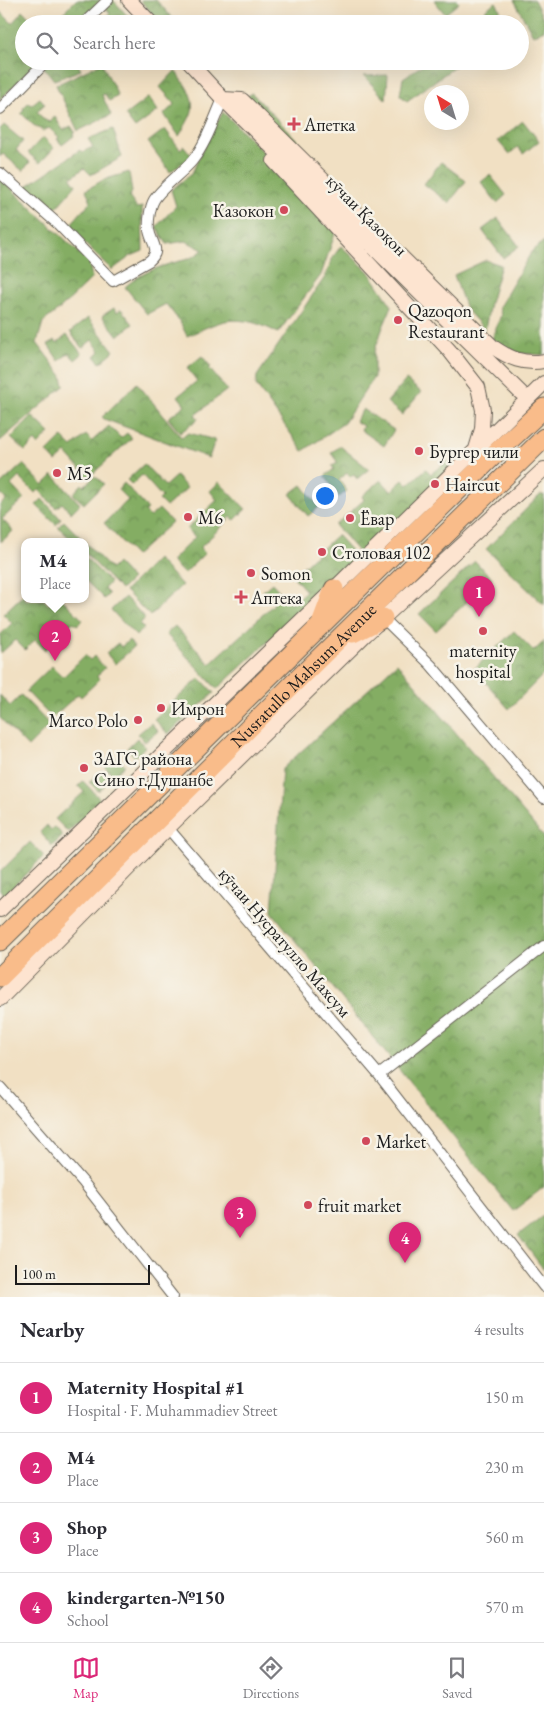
<!DOCTYPE html>
<meta charset="utf-8">
<style>
body{margin:0;font-family:"EB Garamond",serif;background:#f2f2f3;color:#2b2b33}
.compass{position:absolute;left:424px;top:85px;width:45px;height:45px;border-radius:50%;background:#fff;box-shadow:0 5px 20px #0002;rotate:322deg}
.scale{position:absolute;left:15px;bottom:12px;width:135px;box-sizing:border-box;padding-left:5px;border:2px solid #1c1c1c;border-top:0;font-size:14px;line-height:18px;white-space:nowrap;color:#1c1c1c;-webkit-text-stroke:4px #f7f3e8;paint-order:stroke}
.you{position:absolute;left:324px;top:495px;width:18px;height:18px;margin:-12px;border:4px solid #fff;border-radius:50%;background:#1a73e8;box-shadow:0 0 0 8px #1a73e833}
.badge{display:grid;place-items:center;width:32px;height:32px;border-radius:50%;background:#db2777;color:#fff;font-size:16px;font-weight:700}
.pin{position:absolute;translate:-50% -41px;filter:drop-shadow(0 1px 2px #0008)}
.pin::after{content:'';position:absolute;top:26px;width:18px;height:15px;background:inherit;clip-path:polygon(0 0,100% 0,50% 100%)}
.popup{position:absolute;left:21px;top:538px;width:68px;height:65px;box-sizing:border-box;display:grid;place-content:center;border-radius:10px;background:#fff;filter:drop-shadow(0 1px 4px #0005);font-size:16px;white-space:nowrap;color:#7c7c81}
.popup b{font-size:19px;color:#2b2b33}
.popup::after{content:'';position:absolute;left:50%;top:100%;margin-left:-10px;border:10px solid transparent;border-top-color:#fff}
.list{margin:0;padding:0;list-style:none}
h2{display:flex;justify-content:space-between;align-items:center;height:65px;margin:0;padding:0 20px;font-size:21px}
h2 small{font-size:16px;font-weight:400;color:#7c7c81}
.list li{display:grid;grid-template-columns:32px 1fr auto;gap:15px;align-items:center;box-sizing:border-box;height:70px;padding:0 20px;border-top:1px solid #e1e1e2}
.list b{display:block;font-size:19px;white-space:nowrap}
.list p{margin:0;font-size:16px;white-space:nowrap;color:#7c7c81}
.list em{font-size:16px;font-style:normal;color:#7c7c81}
.icon{flex:none;width:28px;height:28px;fill:none;stroke:currentColor;stroke-width:2;stroke-linecap:round;stroke-linejoin:round}
.map{position:relative;flex:none;width:544px;height:1297px;overflow:hidden}
.search{position:absolute;background:#fff;box-shadow:0 5px 20px #0002;left:15px;right:15px;top:15px;height:55px;display:flex;align-items:center;gap:12px;box-sizing:border-box;padding:0 18px;border-radius:28px;color:#7c7c81;font-size:19px}
.sheet{height:345px;background:#fff}
nav{display:flex;justify-content:space-around;align-items:center;box-sizing:border-box;height:70px;border-top:1px solid #e1e1e2;background:#fff;font-size:14px;color:#7c7c81}
nav a{display:grid;justify-items:center;gap:2px}
nav .on{color:#db2777}
.map>svg:first-child{display:block}
</style>
<div class="map">
<svg width="544" height="1297" viewBox="0 0 544 1297">
<defs>
<pattern id="forest-crowns" width="20" height="18" patternUnits="userSpaceOnUse" patternTransform="scale(1.25)"><rect width="20" height="18" fill="#84ad64"/><path d="M2 6a3 3 0 1 1 6 0M12 15a3 3 0 1 1 6 0" fill="none" stroke="#6b8c52"/></pattern>
</defs>
<rect width="100%" height="100%" fill="#f7f3e8"/>
<filter id="ink" filterUnits="userSpaceOnUse"><feTurbulence type="fractalNoise" baseFrequency=".02" numOctaves="2"/><feDisplacementMap in="SourceGraphic" scale="10" xChannelSelector="R" yChannelSelector="G"/><feConvolveMatrix kernelMatrix="1 2 1 2 8 2 1 2 1" color-interpolation-filters="sRGB"/></filter>
<filter id="wash" filterUnits="userSpaceOnUse"><feTurbulence type="fractalNoise" baseFrequency=".0096" numOctaves="4" result="noise"/><feDisplacementMap in="SourceGraphic" scale="20" xChannelSelector="R" yChannelSelector="G"/><feGaussianBlur stdDeviation="1.12" result="paint"/><feColorMatrix in="noise" values="0 0 0 0 0 0 0 0 0 0 0 0 0 0 0 0 0 1.4 0 .05"/><feComposite in="paint" operator="in"/></filter>
<g filter="url(#wash)">
<rect width="100%" height="100%" fill="#f1e0c3"/>
<path fill="url(#forest-crowns)" stroke="#506440" d="M76 0H101L77 24H52Z
M108 0H113L135 24H109L110 22 106 18 110 13 103 5Z
M140 0H156L178 24H162Z
M434 0H457L459 3 445 14Z
M514 0H534L544 19V30L533 35Z
M496 2 506 22 504 24H486L483 20 486 9Z
M0 11 12 23 23 11 35 24H24V61H39L0 100Z
M48 61H76L81 70 54 80 43 66Z
M423 61H458L460 63 407 101 400 95 403 78 424 64Z
M102 63 118 96 109 101 105 94 102 95 111 115 78 131 56 85Z
M175 71C184 82 197 99 191 114 188 122 183 129 179 136L164 114 175 104 160 87Z
M388 75 386 100 364 76Z
M252 93 298 141 286 149 240 102Z
M149 97 158 111 135 128 125 115Z
M40 98 45 104 37 111 43 119 49 122 55 117 63 130 71 126 75 132 73 134 74 136 62 145 57 139 59 137 49 128 43 131 32 124 21 113 24 110 23 108 28 103 31 105Z
M223 112 298 186 337 228 321 275 278 333C262 324 244 318 225 321 212 324 199 331 187 336L180 322 166 304 147 314 125 287C137 276 150 270 166 265 183 259 188 262 203 250L186 241 167 244 156 227 176 206 171 190 192 173 201 153Z
M523 121 539 141 523 154 518 147 509 154 498 141Z
M4 125 23 141 16 150 30 162 23 171 3 154 0 157V129Z
M113 129 122 157 91 175 84 168 71 178 76 185 56 208H49L24 188 80 150 82 152 93 147 88 139Z
M165 129 180 149 184 146 192 156 170 172 148 142Z
M43 137 54 148 40 163 28 153Z
M441 162 466 181 449 203 424 184Z
M129 172 132 192 129 197 137 208 142 207 143 251 131 256 112 270 84 243 70 225 91 201 86 190 103 180Z
M490 175 506 195 497 203 481 182Z
M0 178 89 262 92 278 61 308 43 322 37 343 62 376 64 386 0 441Z
M498 218 519 246 503 258 482 230Z
M544 241V355L516 353 492 339 501 315 499 307 532 251Z
M341 246 369 272 392 306 383 327 374 352V377L344 423 303 451 256 385 257 376 325 277 333 257Z
M486 260 501 265 490 303 485 330 466 309 454 275Z
M114 308 117 312 121 309 133 324 118 336 102 316Z
M88 318 114 351 100 363 95 356 100 351 92 340 82 348 70 332Z
M67 335 82 354 75 360 69 353 59 361 48 345 54 340 57 343Z
M202 356 211 367 209 368 227 390 195 415 198 419 180 433 168 418 185 405 178 396 197 381 187 368Z
M406 380 421 392 402 415 387 402Z
M137 383 181 437 189 433 215 440 209 458 104 419 102 417Z
M363 409 394 430 384 446 361 430 363 426 355 421Z
M32 416 50 433 38 445 35 441 25 451 11 438Z
M109 426 121 438 127 433 132 438 88 478 66 453 56 462 47 452 62 437 72 447 86 435 92 441Z
M340 446 369 469 357 479 353 474 350 477 347 473 339 480 347 491 339 497 325 476 334 469 332 466 338 463 331 453Z
M448 460 457 471 360 554 335 525 364 500 362 496 381 480 391 491 403 480 408 485 426 469 431 474Z
M23 464 43 485 53 475 80 504 71 513 62 503 56 508 39 490 35 493 19 477 11 485 24 499 2 519 13 531 1 542 0 505 6 500 0 493V485Z
M144 464 165 486 176 476 187 488 166 507 159 500 162 497 142 475 132 485 127 480Z
M95 476 104 484 84 504 73 494 82 484 84 486Z
M219 482 246 509 235 520 231 517 200 548 205 553 184 574 171 561 195 537 187 529 217 500 210 491Z
M124 483 148 509 145 512 150 517 159 509 172 522 135 556 104 523 128 500 118 490Z
M302 485 319 507 308 516 290 494Z
M540 495H544V605L486 549Z
M42 499 61 519 56 525 36 505Z
M64 521 111 569 117 563 132 579 121 590 85 553V542H74L58 527Z
M337 535 358 558 217 689 166 634 175 626 210 664 274 604 263 591 272 583 291 604 306 591 293 576Z
M85 557 110 582 104 589 109 594 104 599 85 580Z
M157 559 182 585 150 616 125 591Z
M475 561 492 578 436 631 419 614Z
M25 593V600H44L49 605 55 600H63L83 620 77 625 73 622 45 650 35 640 25 650 15 640 1 653 0 635 12 623 3 614Z
M125 597 145 618 140 624 144 628 136 636 111 610Z
M514 631 534 651 544 641V674L509 709 474 669Z
M129 640 134 647 115 664 106 653 118 643 121 647Z
M85 655 90 660 94 656 105 668 97 676 100 679 81 697 78 694 52 718 26 691 52 666 63 677Z
M397 663 544 837V1187L513 1211 272 912 282 769Z
M200 678 214 693 168 734 154 719Z
M0 695 10 706 21 695 50 725 28 747 0 718Z
M151 723 158 731 145 742 138 734Z
M137 738 145 747 135 757 127 748Z
M117 757 125 765 113 776 105 767Z
M102 770 110 780 98 791 89 782Z
M83 781 101 800 68 832 55 819 84 792 78 786Z
M47 825 51 830 55 827 63 836 52 846 40 832Z
M30 842 44 856 5 895 0 890V872Z
M544 1215V1270L518 1235Z"/>
</g>
<g filter="url(#ink)">
<g fill="none" stroke-linecap="round" stroke-linejoin="round">
<g stroke="#676156" stroke-width="12">
<path id="street" d="M83 24 108 0
M0 109 47 61
M0 173 58 224 113 281 149 261C162 250 151 243 149 230 148 221 150 207 154 200 161 188 183 172 192 161 206 144 214 119 223 99
M383 618 431 665 544 798
M168 828 379 1075 544 1287
M379 1075 544 946
M0 1087 83 1182 173 1297"/>
</g>
<g stroke="#676156" stroke-width="16">
<path id="secondary" d="M129 0 152 24
M188 61 223 99 521 393
M223 99 242 100 493 347C509 358 524 365 544 361
M274 161 449 350 478 387 483 410 482 429 476 449
M0 910 334 589 544 383
M0 999 168 828 366 634 544 469"/>
</g>
<g stroke="#676156" stroke-width="21">
<g id="highway">
<path d="M322 621 334 589"/>
<path d="M353 633 383 618"/>
<path d="M0 941 500 449 544 408"/>
<path id="s1" d="M0 977 301 676 544 438"/>
</g>
</g>
<use href="#street" stroke="#fff" stroke-width="10"/>
<use href="#secondary" stroke="#fde4d0" stroke-width="14"/>
<use href="#highway" stroke="#f9bc8a" stroke-width="19"/>
</g>
</g>
<g fill="#d1495b" stroke="#f7f3e8" stroke-width="2">
<path d="M291.5 116.5h5v5h5v5h-5v5h-5v-5h-5v-5h5z"/>
<circle cx="284" cy="210" r="5"/>
<circle cx="398" cy="320" r="5"/>
<circle cx="419" cy="451" r="5"/>
<circle cx="57" cy="473" r="5"/>
<circle cx="435" cy="484" r="5"/>
<circle cx="188" cy="517" r="5"/>
<circle cx="350" cy="518" r="5"/>
<circle cx="322" cy="552" r="5"/>
<circle cx="251" cy="573" r="5"/>
<path d="M238.5 589.5h5v5h5v5h-5v5h-5v-5h-5v-5h5z"/>
<circle cx="483" cy="631" r="5"/>
<circle cx="161" cy="708" r="5"/>
<circle cx="138" cy="720" r="5"/>
<circle cx="84" cy="768" r="5"/>
<circle cx="366" cy="1141" r="5"/>
<circle cx="308" cy="1205" r="5"/>
</g>
<g text-anchor="middle" dominant-baseline="central" stroke-width="5" stroke-linejoin="round" paint-order="stroke">
<g font-size="18" fill="#1c1c1c" stroke="#f7f3e8" text-anchor="start">
<text x="304" y="124">Апетка</text>
<text x="274" y="210" text-anchor="end">Казокон</text>
<text x="408" y="310">Qazoqon<tspan x="408" dy="21">Restaurant</tspan></text>
<text x="429" y="451">Бургер чили</text>
<text x="67" y="473">М5</text>
<text x="445" y="484">Haircut</text>
<text x="198" y="517">М6</text>
<text x="360" y="518">Ёвар</text>
<text x="332" y="552">Столовая 102</text>
<text x="261" y="573">Somon</text>
<text x="251" y="597">Аптека</text>
<text x="483" y="650" text-anchor="middle">maternity<tspan x="483" dy="21">hospital</tspan></text>
<text x="171" y="708">Имрон</text>
<text x="128" y="720" text-anchor="end">Marco Polo</text>
<text x="94" y="758">ЗАГС района<tspan x="94" dy="21">Сино г.Душанбе</tspan></text>
<text x="376" y="1141">Market</text>
<text x="318" y="1205">fruit market</text>
</g>
<g font-size="18" fill="#1c1c1c" stroke="#f7f3e8">
<text transform="translate(367 215) rotate(45)">кӯчаи Қазоқон</text>
<text stroke="none"><textPath href="#s1" startOffset="428">Nusratullo Mahsum Avenue</textPath></text>
<text transform="translate(285 942) rotate(49)">кӯчаи Нусратулло Махсум</text>
</g>
</g>
</svg>
<svg class="compass" viewBox="-18 -18 36 36"><path d="M0-13l5 13h-10z" fill="#e53935"/><path d="M0 13l5-13h-10z" fill="#7c7c81"/></svg>
<div class="scale">100 m</div>
<div class="you"></div>
<div class="pin badge" style="left:479px;top:617px">1</div>
<div class="pin badge" style="left:55px;top:661px">2</div>
<div class="popup"><b>М4</b>Place</div>
<div class="pin badge" style="left:240px;top:1238px">3</div>
<div class="pin badge" style="left:405px;top:1263px">4</div>
<div class="search"><svg class="icon" aria-label="search" viewBox="0 0 24 24"><circle cx="10" cy="10" r="6"/><path d="M15 15l6 6"/></svg>Search here</div>
</div>
<section class="sheet">
<h2>Nearby<small>4 results</small></h2>
<ul class="list">
<li><span class="badge">1</span><div><b>Maternity Hospital #1</b><p>Hospital · F. Muhammadiev Street</p></div><em>150 m</em></li>
<li><span class="badge">2</span><div><b>М4</b><p>Place</p></div><em>230 m</em></li>
<li><span class="badge">3</span><div><b>Shop</b><p>Place</p></div><em>560 m</em></li>
<li><span class="badge">4</span><div><b>kindergarten-№150</b><p>School</p></div><em>570 m</em></li>
</ul>
</section>
<nav>
<a class="on"><svg class="icon" aria-label="map" viewBox="0 0 24 24"><path d="M3 6l6-2 6 2 6-2v14l-6 2-6-2-6 2zM9 4v14M15 6v14"/></svg>Map</a>
<a><svg class="icon" aria-label="directions" viewBox="0 0 24 24"><path d="M12 3l9 9-9 9-9-9zM9 14v-3h6M13 9l2 2-2 2"/></svg>Directions</a>
<a><svg class="icon" aria-label="saved" viewBox="0 0 24 24"><path d="M7 4h10v16l-5-4-5 4z"/></svg>Saved</a>
</nav>
